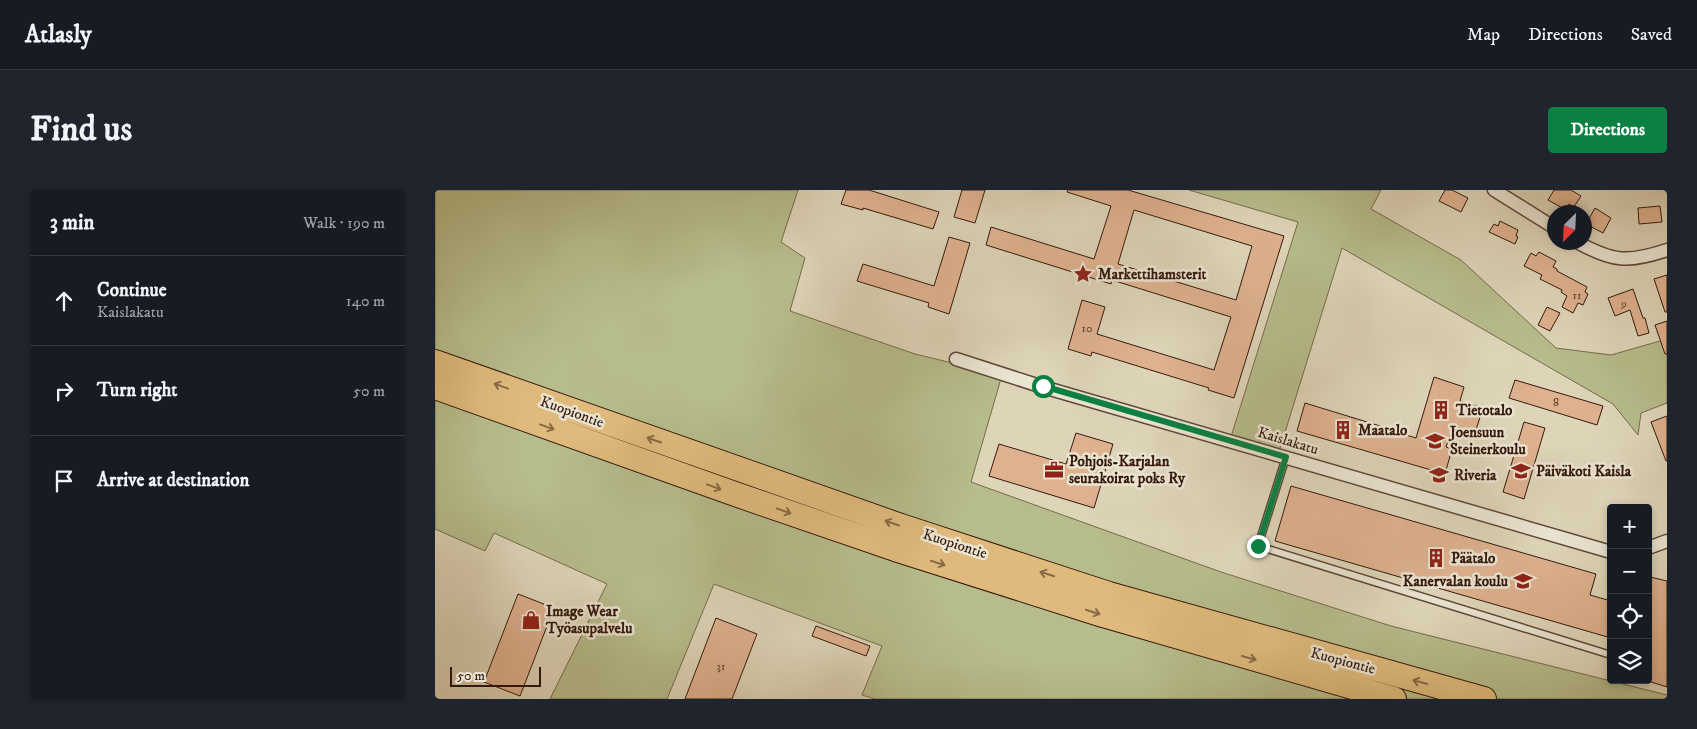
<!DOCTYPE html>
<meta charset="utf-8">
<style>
body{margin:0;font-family:"IM FELL DW Pica",serif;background:#20242c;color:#f1f3f6}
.controls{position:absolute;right:15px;bottom:15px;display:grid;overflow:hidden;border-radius:5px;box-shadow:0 2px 8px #0003}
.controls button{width:45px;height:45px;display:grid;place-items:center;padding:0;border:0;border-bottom:1px solid #363941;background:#171b24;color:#f1f3f6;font:25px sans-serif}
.compass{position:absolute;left:1112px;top:15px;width:45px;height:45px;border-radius:50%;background:#171b24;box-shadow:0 2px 8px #0003;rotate:204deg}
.scale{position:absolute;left:15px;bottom:12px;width:91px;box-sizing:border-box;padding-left:5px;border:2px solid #35190d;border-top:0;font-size:14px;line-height:18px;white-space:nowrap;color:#35190d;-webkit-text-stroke:4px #eae4d2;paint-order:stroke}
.stop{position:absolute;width:15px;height:15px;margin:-11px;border:4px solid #0b8043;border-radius:50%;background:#fff}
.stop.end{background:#0b8043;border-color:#fff;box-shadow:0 1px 5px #0008}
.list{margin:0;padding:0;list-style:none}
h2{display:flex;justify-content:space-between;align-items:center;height:65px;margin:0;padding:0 20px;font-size:21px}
h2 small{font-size:16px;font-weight:400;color:#9ea1a6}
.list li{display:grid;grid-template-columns:32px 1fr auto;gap:15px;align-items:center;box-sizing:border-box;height:90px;padding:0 20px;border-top:1px solid #363941}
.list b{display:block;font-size:19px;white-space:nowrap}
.list p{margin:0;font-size:16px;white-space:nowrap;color:#9ea1a6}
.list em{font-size:16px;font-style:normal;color:#9ea1a6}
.icon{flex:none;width:28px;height:28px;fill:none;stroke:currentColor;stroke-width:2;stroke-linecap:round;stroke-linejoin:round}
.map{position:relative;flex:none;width:1232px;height:509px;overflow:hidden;border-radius:5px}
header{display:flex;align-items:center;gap:30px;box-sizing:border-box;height:70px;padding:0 25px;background:#171b24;border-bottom:1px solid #363941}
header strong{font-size:24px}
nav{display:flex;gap:28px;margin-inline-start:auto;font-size:18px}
.intro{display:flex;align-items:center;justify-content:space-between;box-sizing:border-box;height:120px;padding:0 30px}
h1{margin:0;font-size:35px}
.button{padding:12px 22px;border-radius:5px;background:#0b8043;color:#fff;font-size:18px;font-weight:700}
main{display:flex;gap:30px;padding:0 30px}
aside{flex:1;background:#171b24;border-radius:5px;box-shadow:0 2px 8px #0003}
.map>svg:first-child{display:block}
</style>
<header>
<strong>Atlasly</strong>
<nav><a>Map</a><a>Directions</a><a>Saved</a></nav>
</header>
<div class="intro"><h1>Find us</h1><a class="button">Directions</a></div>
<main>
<aside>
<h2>3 min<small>Walk · 190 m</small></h2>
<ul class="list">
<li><svg class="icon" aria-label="ahead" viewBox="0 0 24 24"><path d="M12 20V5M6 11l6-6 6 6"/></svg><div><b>Continue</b><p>Kaislakatu</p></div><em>140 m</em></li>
<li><svg class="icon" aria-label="right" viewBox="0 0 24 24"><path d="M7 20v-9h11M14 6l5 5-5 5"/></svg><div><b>Turn right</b></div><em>50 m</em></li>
<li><svg class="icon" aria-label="arrive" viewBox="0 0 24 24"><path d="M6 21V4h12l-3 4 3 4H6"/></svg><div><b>Arrive at destination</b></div></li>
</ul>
</aside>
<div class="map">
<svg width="1232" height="509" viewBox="0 0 1232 509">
<rect width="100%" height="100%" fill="#ded5b9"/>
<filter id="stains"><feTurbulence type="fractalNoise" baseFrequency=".004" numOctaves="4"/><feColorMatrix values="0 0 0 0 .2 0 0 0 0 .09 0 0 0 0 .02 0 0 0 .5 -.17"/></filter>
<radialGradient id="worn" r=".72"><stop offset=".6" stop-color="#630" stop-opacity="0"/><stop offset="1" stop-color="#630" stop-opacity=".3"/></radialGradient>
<path fill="#b7bc8b" stroke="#766a4c" d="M0 0H363L346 52 370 68 355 121 480 164 567 185 536 292 786 382 956 436 1232 505V509H440L427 505 447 456 279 394 232 509H115L172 394 59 343 50 361 0 339Z
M754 0H946L936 19 1026 70 1121 158 1176 165 1232 149V213L1206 223 1203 245 1178 214 907 58 843 265 795 250 863 32Z"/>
<path fill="#deb28f" stroke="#35190d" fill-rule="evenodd" d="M411 0H434L504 22 498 39 428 18V20L406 14Z
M527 0H550L540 33 519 27Z
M633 0H693L849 46 799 208 773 200 774 198 657 162 656 166 633 159 647 110 670 117 662 144 779 180 796 127 677 90 676 94 551 55 556 37 659 69 676 16 632 2ZM699 20 817 56 801 110 683 74Z
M1010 0H1017L1033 8 1026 22 1004 11Z
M1119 0H1136L1146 6 1139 17 1134 14 1131 20 1113 10Z
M1225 16 1227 32 1204 34 1203 18Z
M1160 18 1176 28 1168 43 1151 34Z
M1065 31 1083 40 1081 46 1083 47 1080 54 1054 42 1059 34 1063 36Z
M514 47 535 53 514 124 493 117 494 113 422 91 428 74 499 96Z
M1104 62 1121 71 1118 77 1122 79V81L1152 97 1150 102 1153 104 1148 115 1143 113 1138 123 1127 117 1132 106 1126 102 1127 100 1105 89 1107 85 1089 76 1096 63 1101 66Z
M1232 85V122H1230L1219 89Z
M1198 99 1208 128H1210L1214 143 1203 146 1195 120 1180 126 1173 108Z
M1112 117 1125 123 1115 141 1103 135Z
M1232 131V164H1230L1220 135Z
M999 187 1029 197 1025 211 1048 218 1040 243 1018 236 1011 257 1017 259 1010 284 862 241 870 213 955 239 954 240 981 248Z
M1080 190 1168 216 1162 235 1074 208Z
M1232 226V271H1231L1216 232Z
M1089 232 1110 238 1089 309 1068 302Z
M641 243 678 254 659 318 554 286 564 254 631 274Z
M856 296 1161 384 1155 405 1176 411V448L840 351Z
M1215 387 1232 391V497L1213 491V392Z
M83 404 119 418 85 506 49 492Z
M281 428 322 444 297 509H250Z
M381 436 435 456 431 466 377 446Z"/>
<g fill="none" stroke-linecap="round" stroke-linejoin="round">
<g stroke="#5f4838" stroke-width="9">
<path id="service" d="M851 267 823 356 1176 465"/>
</g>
<g stroke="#5f4838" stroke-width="15">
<path id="minor" d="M1059 0 1120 38
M1142 52C1178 72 1193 73 1232 60
M521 169 608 197 1176 362
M1213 358 1232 351"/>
</g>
<g stroke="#35190d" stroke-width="26">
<path id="motorway" d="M0 172 466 336 674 404 1049 509
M0 197 303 305 460 359 668 425 959 509"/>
</g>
<use href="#service" stroke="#eae4d2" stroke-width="6"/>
<use href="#minor" stroke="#eae4d2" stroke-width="12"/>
<use href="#motorway" stroke="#dfba7c" stroke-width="24"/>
</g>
<defs><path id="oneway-shaft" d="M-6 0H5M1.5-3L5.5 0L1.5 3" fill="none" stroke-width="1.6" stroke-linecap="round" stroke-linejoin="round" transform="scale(1.25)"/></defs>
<g stroke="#8a6a44">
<use href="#oneway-shaft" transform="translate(66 196) rotate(-160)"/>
<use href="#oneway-shaft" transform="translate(112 237) rotate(20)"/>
<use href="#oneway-shaft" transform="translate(219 250) rotate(-161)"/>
<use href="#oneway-shaft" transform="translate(279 297) rotate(20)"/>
<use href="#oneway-shaft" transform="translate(349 321) rotate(19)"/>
<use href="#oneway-shaft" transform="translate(457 333) rotate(-161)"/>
<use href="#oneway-shaft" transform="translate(503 373) rotate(18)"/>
<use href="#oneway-shaft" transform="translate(612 384) rotate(-162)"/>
<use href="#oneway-shaft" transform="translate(658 422) rotate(18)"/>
<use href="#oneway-shaft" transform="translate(814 468) rotate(16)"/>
<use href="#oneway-shaft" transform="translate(985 492) rotate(-165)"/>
</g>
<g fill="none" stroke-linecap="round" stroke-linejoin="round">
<path stroke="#0b8043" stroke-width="6" d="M608 196 851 267 823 356"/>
</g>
<defs>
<g id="sight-bare" transform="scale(1.5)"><path d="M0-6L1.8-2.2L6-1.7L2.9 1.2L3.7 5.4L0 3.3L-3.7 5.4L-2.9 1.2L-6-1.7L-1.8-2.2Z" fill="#8f2418" stroke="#eae4d2" stroke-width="2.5" paint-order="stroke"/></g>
<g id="building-bare" transform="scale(1.5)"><path d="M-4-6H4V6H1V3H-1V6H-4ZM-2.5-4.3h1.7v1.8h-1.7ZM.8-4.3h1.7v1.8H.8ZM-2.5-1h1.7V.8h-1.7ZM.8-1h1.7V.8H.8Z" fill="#8f2418" stroke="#eae4d2" stroke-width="2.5" paint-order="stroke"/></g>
<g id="school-bare" transform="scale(1.5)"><path d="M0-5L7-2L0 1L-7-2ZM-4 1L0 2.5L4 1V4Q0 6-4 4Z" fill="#8f2418" stroke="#eae4d2" stroke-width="2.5" paint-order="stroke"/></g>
<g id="office-bare" transform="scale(1.5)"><path d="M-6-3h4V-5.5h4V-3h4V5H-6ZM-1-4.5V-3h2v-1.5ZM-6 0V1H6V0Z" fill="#8f2418" stroke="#eae4d2" stroke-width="2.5" paint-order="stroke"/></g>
<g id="shop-bare" transform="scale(1.5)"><path d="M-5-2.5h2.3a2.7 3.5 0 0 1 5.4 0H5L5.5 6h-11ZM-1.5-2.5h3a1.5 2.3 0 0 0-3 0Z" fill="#8f2418" stroke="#eae4d2" stroke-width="2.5" paint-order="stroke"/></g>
</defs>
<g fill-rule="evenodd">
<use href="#sight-bare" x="648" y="84"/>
<use href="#building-bare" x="1006" y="220"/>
<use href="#building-bare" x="908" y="240"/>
<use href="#school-bare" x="1000" y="251"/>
<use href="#office-bare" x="619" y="280"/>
<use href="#school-bare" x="1086" y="281"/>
<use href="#school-bare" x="1004" y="285"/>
<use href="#building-bare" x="1001" y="368"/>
<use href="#school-bare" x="1088" y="391"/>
<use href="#shop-bare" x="96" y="430"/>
</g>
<g text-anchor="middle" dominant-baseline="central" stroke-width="5" stroke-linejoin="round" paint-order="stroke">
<g font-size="12" fill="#5f3f2e">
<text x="1142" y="105">11</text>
<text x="1189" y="113">9</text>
<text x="652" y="138">10</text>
<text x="1121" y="212">8</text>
<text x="286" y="476">31</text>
</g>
<g font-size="15" font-weight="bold" fill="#35190d" stroke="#eae4d2" text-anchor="start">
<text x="663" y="84">Markettihamsterit</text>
<text x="1021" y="220">Tietotalo</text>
<text x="923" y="240">Maatalo</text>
<text x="1015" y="242">Joensuun<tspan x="1015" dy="17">Steinerkoulu</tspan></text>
<text x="634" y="271">Pohjois-Karjalan<tspan x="634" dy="17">seurakoirat poks Ry</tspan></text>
<text x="1101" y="281">Päiväkoti Kaisla</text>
<text x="1019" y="285">Riveria</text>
<text x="1016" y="368">Päätalo</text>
<text x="1073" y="391" text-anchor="end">Kanervalan koulu</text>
<text x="111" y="421">Image Wear<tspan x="111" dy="17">Työasupalvelu</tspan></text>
</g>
<g font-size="15" fill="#35190d" stroke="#eae4d2">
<text transform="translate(137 222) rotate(20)">Kuopiontie</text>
<text transform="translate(853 251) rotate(17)">Kaislakatu</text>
<text transform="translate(520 354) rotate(18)">Kuopiontie</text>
<text transform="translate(908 471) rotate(15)">Kuopiontie</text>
</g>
</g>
<rect width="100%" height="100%" filter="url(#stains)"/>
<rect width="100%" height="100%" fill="url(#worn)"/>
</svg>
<div class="controls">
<button>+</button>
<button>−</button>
<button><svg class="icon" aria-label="locate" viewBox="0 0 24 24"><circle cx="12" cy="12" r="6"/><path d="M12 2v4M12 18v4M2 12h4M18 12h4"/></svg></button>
<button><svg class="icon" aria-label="layers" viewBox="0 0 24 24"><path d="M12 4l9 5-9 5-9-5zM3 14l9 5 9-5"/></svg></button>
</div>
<svg class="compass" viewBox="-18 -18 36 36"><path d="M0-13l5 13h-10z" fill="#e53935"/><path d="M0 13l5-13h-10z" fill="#9ea1a6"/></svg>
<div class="scale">50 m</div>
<div class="stop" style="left:608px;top:196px"></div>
<div class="stop end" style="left:823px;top:356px"></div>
</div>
</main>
